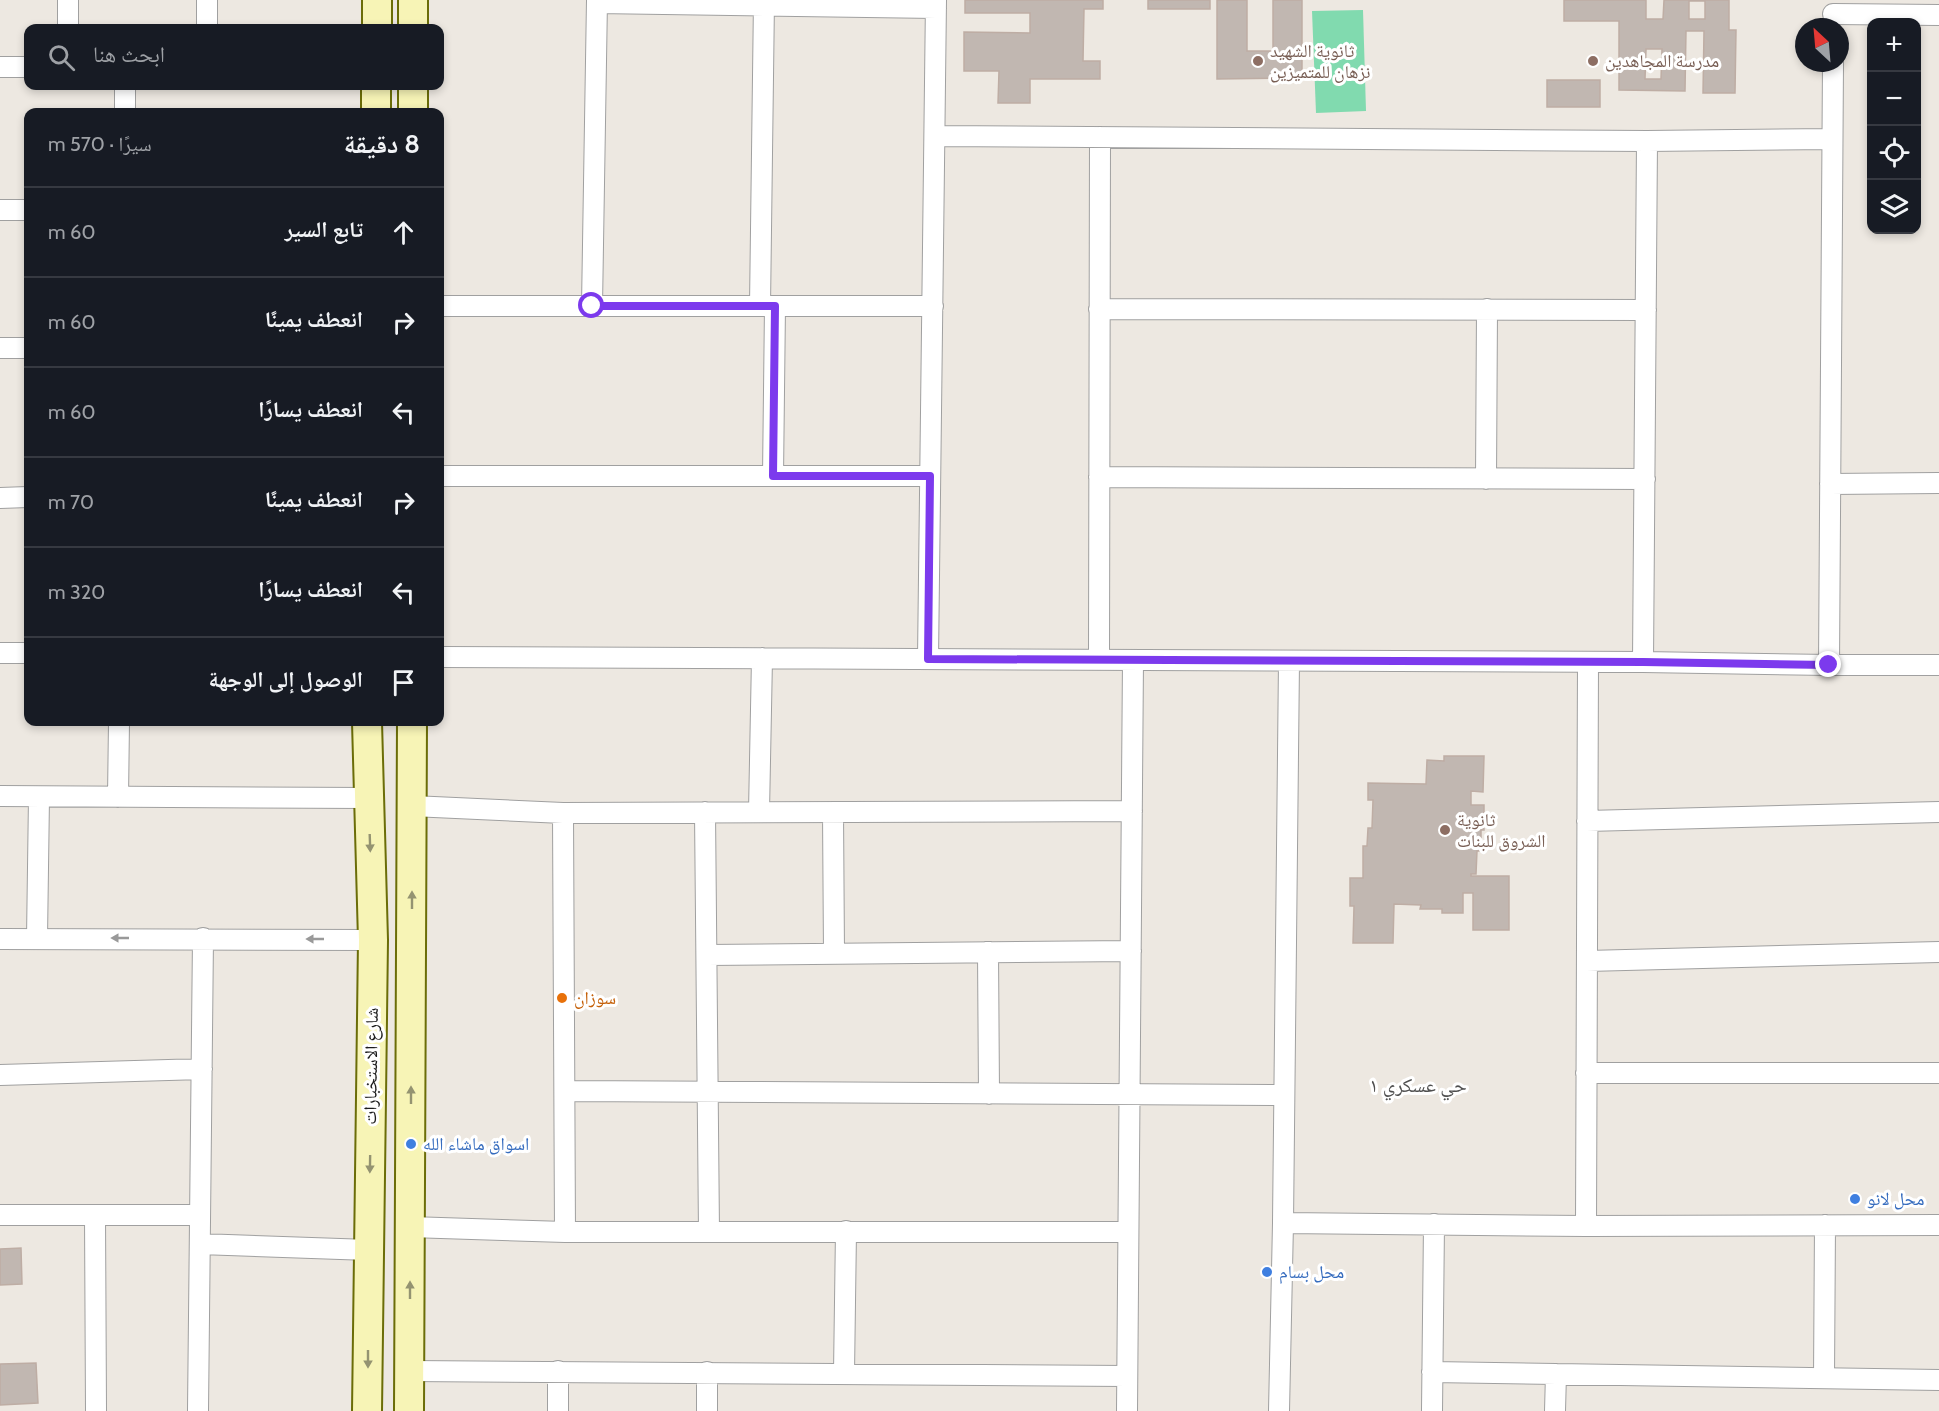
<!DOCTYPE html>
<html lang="ar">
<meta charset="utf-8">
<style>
body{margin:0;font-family:Cabin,"Noto Naskh Arabic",sans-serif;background:#20242c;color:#f1f3f6;direction:rtl}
.controls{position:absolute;right:18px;top:18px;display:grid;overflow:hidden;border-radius:12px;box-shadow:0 3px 9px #0003}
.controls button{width:54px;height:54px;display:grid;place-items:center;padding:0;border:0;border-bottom:2px solid #363941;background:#171b24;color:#f1f3f6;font:30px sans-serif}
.compass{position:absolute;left:1795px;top:18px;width:54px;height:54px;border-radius:50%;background:#171b24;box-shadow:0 3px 9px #0003;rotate:334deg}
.stop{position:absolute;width:18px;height:18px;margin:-14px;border:4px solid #7c3aed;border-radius:50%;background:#fff}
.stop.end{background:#7c3aed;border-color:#fff;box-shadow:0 2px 6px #0008}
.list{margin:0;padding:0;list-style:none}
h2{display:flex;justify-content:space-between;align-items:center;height:78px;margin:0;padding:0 24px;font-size:26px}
h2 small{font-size:20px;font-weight:400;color:#9ea1a6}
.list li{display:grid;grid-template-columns:39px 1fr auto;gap:18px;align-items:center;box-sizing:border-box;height:90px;padding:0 24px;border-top:2px solid #363941}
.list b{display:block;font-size:22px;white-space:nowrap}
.list em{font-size:20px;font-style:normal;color:#9ea1a6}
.icon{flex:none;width:33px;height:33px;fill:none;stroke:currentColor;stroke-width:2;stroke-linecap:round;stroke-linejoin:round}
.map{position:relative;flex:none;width:1939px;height:1411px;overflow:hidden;direction:ltr}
.search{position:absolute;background:#171b24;box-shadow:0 3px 9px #0003;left:24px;top:24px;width:420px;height:66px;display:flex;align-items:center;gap:15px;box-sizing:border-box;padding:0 21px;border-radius:12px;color:#9ea1a6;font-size:22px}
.panel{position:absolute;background:#171b24;box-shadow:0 3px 9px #0003;left:24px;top:108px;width:420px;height:618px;border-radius:12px;direction:rtl}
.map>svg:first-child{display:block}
</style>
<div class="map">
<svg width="1939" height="1411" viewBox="0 0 1939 1411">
<rect width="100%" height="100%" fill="#ede8e1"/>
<path fill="#81daaf" d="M1363 10 1366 111 1316 113 1312 11Z"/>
<path fill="#c1b7b1" stroke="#beada4" stroke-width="1.5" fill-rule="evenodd" d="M965 0H1103V9H1084L1083 61H1100V79H1030V103H998L999 71H964V32L1030 33V13H965Z
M1148 0H1210V9H1148Z
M1217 0H1247V51H1273V0H1302V78L1217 79Z
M1564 0H1646V19H1663L1664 0H1729V30H1736L1735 93H1703L1704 31H1686L1685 91 1619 90V21H1564ZM1689 1H1705V19H1689ZM1646 49H1662L1661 79H1645Z
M1547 80H1600V107H1547Z
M1444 756H1484L1483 792 1471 791V805H1484V830H1481V851H1477L1476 874H1471V876H1509V930H1473V893H1463V913H1442V909H1420L1421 905 1394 904 1393 943H1353L1354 906H1350V878H1363V846H1367L1368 828H1372L1373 800H1368V783L1426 784 1427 760 1444 761Z
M21 1248 22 1284 0 1285V1249Z
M36 1363 38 1403 0 1405V1364Z"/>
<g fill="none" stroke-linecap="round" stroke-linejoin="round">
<g stroke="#a0a0a0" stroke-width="22">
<path id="street" d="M68 0V28
M597 3 936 8
M1833 14 1939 15
M207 28V0
M0 67H28
M125 112V86
M935 136 1647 141 1832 139
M0 210H28
M440 306H933
M592 306 597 0
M760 306 764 0
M1099 309 1646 310
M0 348H28
M440 476H930
M773 476 775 306
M1099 477 1645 479
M1486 479 1487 309
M1830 484 1939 483
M0 498 28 497
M0 653H28
M440 657 1643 662 1829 665H1939
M928 659 936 0
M1099 660 1100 137
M1643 662 1647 141
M1829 665 1833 63
M0 796 368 798
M118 797 119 722
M412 806 563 813 1132 811
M705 812 709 1232
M759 812 762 658
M833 812 834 954
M563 813 565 1232
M1587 821 1939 812
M37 938 39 797
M0 939 373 940
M988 952 989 1094
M707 955 1131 951
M1587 961 1939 952
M1586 1073H1939
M0 1075 202 1069
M565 1091 1284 1095
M0 1215H200
M95 1215 96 1411
M1283 1223 1586 1226 1939 1225
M1586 1226 1588 662
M410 1227 565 1232H1128
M200 1244 369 1250
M410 1371 1127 1376
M1432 1372 1939 1380
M844 1373 846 1231
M1824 1378 1825 1225
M198 1411 203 938
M558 1411V1371
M707 1411V1372
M1127 1411 1133 660
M1279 1411 1283 1223 1289 661
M1432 1411 1434 1224
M1555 1411 1556 1374"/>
</g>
<g stroke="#6b6d08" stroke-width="32">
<path id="secondary" d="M377 28V0
M413 28V0
M376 112V86
M413 112V86
M367 722 373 940 367 1411
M409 1411 412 722"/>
</g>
<use href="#street" stroke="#fff" stroke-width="20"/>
<use href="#secondary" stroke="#f7f4b6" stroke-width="28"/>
</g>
<defs><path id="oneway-solid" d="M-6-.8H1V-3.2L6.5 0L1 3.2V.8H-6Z" transform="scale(1.5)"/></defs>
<g fill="#949371">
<use href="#oneway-solid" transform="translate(370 843) rotate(88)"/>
<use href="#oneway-solid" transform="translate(412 900) rotate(-90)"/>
<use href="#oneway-solid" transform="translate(411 1095) rotate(-90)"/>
<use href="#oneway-solid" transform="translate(370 1164) rotate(91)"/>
<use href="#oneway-solid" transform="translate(410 1290) rotate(-90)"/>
<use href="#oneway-solid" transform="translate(368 1359) rotate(90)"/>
</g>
<g fill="#999">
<use href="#oneway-solid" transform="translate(120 938) rotate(180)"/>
<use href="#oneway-solid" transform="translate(315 939) rotate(-180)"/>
</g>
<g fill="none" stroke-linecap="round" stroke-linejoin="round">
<path stroke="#7c3aed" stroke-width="8" d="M592 306H775L773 476H930L928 659 1643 662 1829 665"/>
</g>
<g fill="#8d6e63" stroke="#fff" stroke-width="2">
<circle cx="1258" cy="61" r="6"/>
<circle cx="1593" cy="61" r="6"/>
<circle cx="1445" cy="830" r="6"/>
</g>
<circle fill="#e8710a" stroke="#fff" stroke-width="2" cx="562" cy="998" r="6"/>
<g fill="#3f7fe0" stroke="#fff" stroke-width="2">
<circle cx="411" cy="1144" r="6"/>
<circle cx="1855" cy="1199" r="6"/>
<circle cx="1267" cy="1272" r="6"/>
</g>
<g text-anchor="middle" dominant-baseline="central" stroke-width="6" stroke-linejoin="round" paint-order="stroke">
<g font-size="18" fill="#785e54" stroke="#fff" text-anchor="start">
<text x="1270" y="51">ثانوية الشهيد<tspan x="1270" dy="21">نزهان للمتميزين</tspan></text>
<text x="1605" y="61">مدرسة المجاهدين</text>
<text x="1457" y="820">ثانوية<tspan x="1457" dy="21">الشروق للبنات</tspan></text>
</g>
<g font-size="18" fill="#c56008" stroke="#fff" text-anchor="start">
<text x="574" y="998">سوزان</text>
</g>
<g font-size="18" fill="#1c1c1c" stroke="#fff">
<text transform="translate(371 1066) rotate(-89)">شارع الاستخبارات</text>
</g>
<g font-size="18" fill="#366cbe" stroke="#fff" text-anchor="start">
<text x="423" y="1144">اسواق ماشاء الله</text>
<text x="1867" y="1199">محل لانو</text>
<text x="1279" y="1272">محل بسام</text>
</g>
<g font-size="20" fill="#4f4f4f" stroke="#fff">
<text x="1418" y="1085">حي عسكري ١</text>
</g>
</g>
</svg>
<div class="controls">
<button>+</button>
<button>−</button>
<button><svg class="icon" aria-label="locate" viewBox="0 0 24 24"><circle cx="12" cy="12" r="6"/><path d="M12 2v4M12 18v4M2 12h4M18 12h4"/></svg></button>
<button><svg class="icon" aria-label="layers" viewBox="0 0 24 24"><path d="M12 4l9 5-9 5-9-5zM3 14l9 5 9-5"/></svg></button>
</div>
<svg class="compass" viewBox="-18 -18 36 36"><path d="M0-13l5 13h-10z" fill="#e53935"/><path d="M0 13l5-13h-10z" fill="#9ea1a6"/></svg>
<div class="stop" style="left:592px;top:306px"></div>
<div class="stop end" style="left:1829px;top:665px"></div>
<div class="search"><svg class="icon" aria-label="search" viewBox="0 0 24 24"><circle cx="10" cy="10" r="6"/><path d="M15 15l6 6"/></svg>ابحث هنا</div>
<section class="panel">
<h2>8 دقيقة<small>سيرًا · 570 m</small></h2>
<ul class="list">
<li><svg class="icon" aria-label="ahead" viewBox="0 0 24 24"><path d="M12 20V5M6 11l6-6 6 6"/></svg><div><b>تابع السير</b></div><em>60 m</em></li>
<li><svg class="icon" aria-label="right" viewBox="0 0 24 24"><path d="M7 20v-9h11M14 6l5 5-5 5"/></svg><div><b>انعطف يمينًا</b></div><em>60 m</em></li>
<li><svg class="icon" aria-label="left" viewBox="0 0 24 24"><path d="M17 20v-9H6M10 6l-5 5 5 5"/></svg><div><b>انعطف يسارًا</b></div><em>60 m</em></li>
<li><svg class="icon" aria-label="right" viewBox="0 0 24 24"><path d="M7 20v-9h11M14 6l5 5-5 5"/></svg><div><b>انعطف يمينًا</b></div><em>70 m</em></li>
<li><svg class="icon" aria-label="left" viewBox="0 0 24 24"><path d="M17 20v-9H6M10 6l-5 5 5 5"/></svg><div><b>انعطف يسارًا</b></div><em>320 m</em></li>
<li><svg class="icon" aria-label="arrive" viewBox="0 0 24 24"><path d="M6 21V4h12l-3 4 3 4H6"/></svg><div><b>الوصول إلى الوجهة</b></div></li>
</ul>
</section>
</div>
